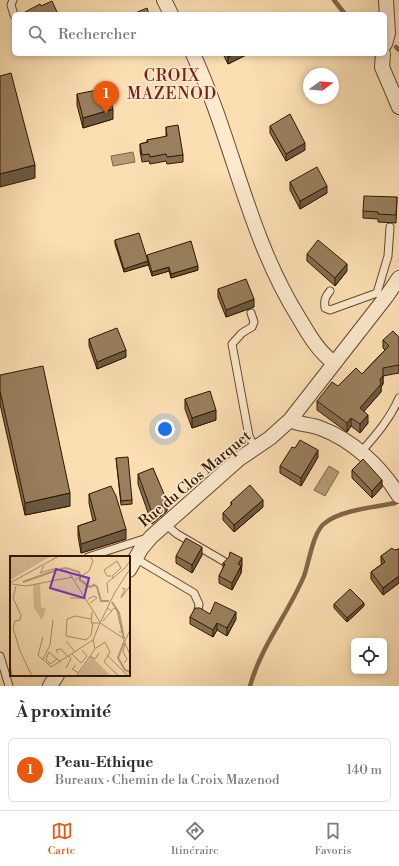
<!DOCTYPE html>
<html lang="fr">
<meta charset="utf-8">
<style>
body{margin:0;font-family:"Libre Bodoni",serif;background:#f7f7f7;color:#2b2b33}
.controls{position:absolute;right:12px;bottom:12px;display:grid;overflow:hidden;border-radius:6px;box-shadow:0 2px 6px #0003}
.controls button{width:36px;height:36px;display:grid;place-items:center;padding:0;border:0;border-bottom:1px solid #e1e1e2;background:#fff;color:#2b2b33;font:20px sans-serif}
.compass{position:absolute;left:303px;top:68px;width:36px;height:36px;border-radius:50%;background:#fff;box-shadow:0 2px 6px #0003;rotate:74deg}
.you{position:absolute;left:165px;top:429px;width:14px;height:14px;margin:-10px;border:3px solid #fff;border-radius:50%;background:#1a73e8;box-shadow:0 0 0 6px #1a73e833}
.badge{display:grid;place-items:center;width:26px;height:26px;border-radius:50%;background:#ea580c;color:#fff;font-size:13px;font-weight:700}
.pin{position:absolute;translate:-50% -33px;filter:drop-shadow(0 1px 2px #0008)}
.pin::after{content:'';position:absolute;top:21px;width:14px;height:12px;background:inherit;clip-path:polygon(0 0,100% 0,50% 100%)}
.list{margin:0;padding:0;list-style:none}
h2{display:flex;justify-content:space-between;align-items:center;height:52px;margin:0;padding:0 16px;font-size:17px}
h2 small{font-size:13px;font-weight:400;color:#7c7c81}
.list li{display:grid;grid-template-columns:26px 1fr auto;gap:12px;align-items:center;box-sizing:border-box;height:64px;margin:0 8px 8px;padding:0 8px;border:1px solid #e1e1e2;border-radius:6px}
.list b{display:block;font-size:15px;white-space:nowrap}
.list p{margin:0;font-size:13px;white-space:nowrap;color:#7c7c81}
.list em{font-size:13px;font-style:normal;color:#7c7c81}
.icon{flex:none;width:22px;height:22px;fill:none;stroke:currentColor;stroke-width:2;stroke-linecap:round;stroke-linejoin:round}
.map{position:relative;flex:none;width:399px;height:686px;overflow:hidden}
.search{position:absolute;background:#fff;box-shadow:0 2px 6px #0003;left:12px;right:12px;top:12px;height:44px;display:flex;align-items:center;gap:10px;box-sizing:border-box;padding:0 14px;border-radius:6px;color:#7c7c81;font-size:15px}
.sheet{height:124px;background:#fff}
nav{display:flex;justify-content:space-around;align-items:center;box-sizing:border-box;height:56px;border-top:1px solid #e1e1e2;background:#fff;font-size:11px;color:#7c7c81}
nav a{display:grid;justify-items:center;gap:2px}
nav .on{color:#ea580c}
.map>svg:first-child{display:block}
</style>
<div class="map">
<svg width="399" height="686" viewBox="0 0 399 686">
<rect width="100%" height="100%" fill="#fbdfb3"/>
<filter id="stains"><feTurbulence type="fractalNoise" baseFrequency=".005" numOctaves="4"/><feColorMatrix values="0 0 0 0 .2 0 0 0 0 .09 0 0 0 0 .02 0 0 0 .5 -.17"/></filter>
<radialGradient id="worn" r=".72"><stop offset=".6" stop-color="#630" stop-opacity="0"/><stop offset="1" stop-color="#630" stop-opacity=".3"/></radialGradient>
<path fill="#b69b76" stroke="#806647" d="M133 152 135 162 113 166 111 156Z
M329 466 339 472 325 496 314 490Z"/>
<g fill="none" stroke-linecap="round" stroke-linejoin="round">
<path stroke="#806647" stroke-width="4.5" d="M334 0 345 14
M396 47 399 50
M250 686C261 646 288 614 304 576 309 563 313 531 325 523 341 510 375 507 395 503"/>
<g stroke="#62492d" stroke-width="9">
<path id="lane" d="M13 0 11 5 14 15
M330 291C325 297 324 300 325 308L330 310 377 293
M386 297 377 293 388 256 390 227
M251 313 254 322 252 327 242 333 232 344 249 436 255 448
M361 452C376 435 390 419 399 398
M165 524 177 534 225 562
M88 557 147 538
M135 558 194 593 199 604 198 611
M0 656 9 686"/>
</g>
<g stroke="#62492d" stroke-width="16">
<path id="street" d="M164 0 171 14
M385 44 388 33 386 0
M193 54C233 140 248 237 299 318 309 335 318 351 334 363
M383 54 382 67 399 107
M290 420C300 425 310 424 320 428 353 440 381 467 399 496
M129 570 141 549 151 537 239 459 270 438 290 420 386 297 399 278
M50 686 57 675"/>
</g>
<use href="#lane" stroke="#fceace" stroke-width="7"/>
<use href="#street" stroke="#fceace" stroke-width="14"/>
</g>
<path fill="#846d50" stroke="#2f1700" d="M223 54H248L228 64Z
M77 94 113 119 83 128 77 105Z
M270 126 305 150 286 161 270 133Z
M166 127 183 155V162L167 164 166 161 150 164 149 161 142 162 140 151V144L147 142V140L166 137Z
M290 182 327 193 300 209 290 190Z
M397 197 396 223 378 222V219L363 218V211Z
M115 240 147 256 198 270 171 278 169 271 152 276 148 264V265L124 272 115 244Z
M307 254 347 271 335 286 307 261Z
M218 289 254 307 226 317 218 297Z
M399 337V373L383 376V384L381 387V392L364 411 368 423 360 433 351 426 347 432 317 410V401L338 386 362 374 385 350 383 348V340Z
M89 339 126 357 97 369 89 346Z
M0 375 70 506 25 515 0 404Z
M185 399 216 420 192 428 185 409Z
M318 457 301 486 280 473V466Z
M116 458 132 500V504L121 505Z
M352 470 382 487 372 498 352 478Z
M138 474 167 511 152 524 138 484Z
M89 494 126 539 81 553 78 536V526L93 521 89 503Z
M231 502 263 507 234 532 223 520V513L231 506Z
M399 549V583L383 595 371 579V572L382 564 381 562V556Z
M202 555 192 573 176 563V556Z
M223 563 242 565 241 573 232 590 219 583V576L223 568Z
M334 604 364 606 347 622 334 608Z
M210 614 236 619 227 636 217 630 213 637 190 624V617Z"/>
<path fill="#6b5941" stroke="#2f1700" d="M234 54H248L228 64V57Z
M113 109V119L83 128V118Z
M305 143V150L286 161V154Z
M35 165V178L0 187V174Z
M327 186V193L300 209V201Z
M148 261V265L124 272V269Z
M347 264V271L335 286V278Z
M198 266V270L171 278V274Z
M169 267V271L152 276V272Z
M254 299V307L226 317V310Z
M126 350V357L97 369V362Z
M383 376V384L381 387V392L360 416V408L380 379Z
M216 410V420L192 428V418Z
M368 415V423L360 433V424Z
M351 418V426L347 432V423Z
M318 450V457L301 486V478Z
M382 480V487L372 498V491Z
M70 493V506L25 515V503Z
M263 500V507L234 532V525Z
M167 501V511L152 524V513Z
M126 529V539L81 553V544Z
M202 547V555L192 573V565Z
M242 558V565L238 571V564Z
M241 566V573L232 590V583Z
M399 576V583L383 595V588Z
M364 603V606L347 622V618Z
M236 612V619L227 636V628Z
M217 623V630L213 637V630Z"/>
<path fill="#997f5d" stroke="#2f1700" d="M52 1 58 14H26L25 12 40 4 41 6Z
M147 8 149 14H133Z
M227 54H234L228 57Z
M11 73 35 165 0 174V76Z
M107 88 113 109 83 118 77 94Z
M290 114 305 143 286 154 270 126Z
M178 125 183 155 167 157 166 154 150 157 149 154 142 155 140 144 148 142 147 140 167 136 166 127Z
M317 167 327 186 300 201 290 182Z
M364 196 397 197 396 215 378 214V212L363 211Z
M139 233 148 261 124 269 115 240Z
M318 240 347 264 335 278 307 254Z
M191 241 198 266 171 274 169 267 152 272 147 255Z
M246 279 254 299 226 310 218 289Z
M117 328 126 350 97 362 89 339Z
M393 331 399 337V365L383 368V376L380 379 381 384 360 408 368 415 360 424 351 418 347 423 317 401 332 382 338 386 356 368 362 374 389 346 383 340Z
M43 366 70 493 25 503 0 391V375Z
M210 391 216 410 192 418 185 399Z
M300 440 318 450 301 478 280 466 292 447 295 448Z
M128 457 132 500 121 501 116 458Z
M363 459 382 480 372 491 352 470Z
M153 468 167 501 152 513 138 474Z
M250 485 263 500 234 525 223 513 232 504 231 502Z
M111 486 116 496 126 529 81 544 78 526 96 520 89 494Z
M186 538 202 547 192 565 176 556Z
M392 548 394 550 399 549V576L383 588 371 572 385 562 381 556Z
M230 552 242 558 238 564 241 566 232 583 219 576 225 564 223 563 229 557Z
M350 589 364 603 347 618 334 604Z
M215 602 236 612 227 628 217 623 213 630 190 617 195 608H200L210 614Z"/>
<g text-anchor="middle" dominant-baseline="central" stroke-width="3.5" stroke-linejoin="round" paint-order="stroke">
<g font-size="15" fill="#2f1700" stroke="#fceace">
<text transform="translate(195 479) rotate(-40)">Rue du Clos Marquet</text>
</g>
<g font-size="16" letter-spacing="1" fill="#7a1f14" stroke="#fceace">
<text x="172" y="76">CROIX<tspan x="172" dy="18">MAZENOD</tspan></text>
</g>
</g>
<g transform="translate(10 556)">
<rect width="120" height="120" fill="#fbdfb3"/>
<path d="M0 0H41L0 24ZM30 27 31 51 36 53 32 64 24 52 23 29ZM81 100 101 120H67Z" fill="#d8bd95"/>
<path fill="none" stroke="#b69b76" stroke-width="2" d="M50 13 56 12 69 16 70 19M70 21V24L80 31 84 29 87 31 91 45H99M13 26 47 14M102 46 109 57 114 83M114 86 108 102 115 114 120 116"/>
<path fill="none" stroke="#a98f6b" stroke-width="1" d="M34 10 30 17 43 13 58 15 90 66M120 13 105 36 90 67 113 82 120 99M101 20H97L94 14 107 5 111 12 102 20 103 22M65 24 79 15 83 5 80 0M0 27 49 0M2 28 16 30 63 21M6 30 3 42 11 59 10 64 5 65 3 72 10 95 22 120M98 37 97 27 115 12 120 5M111 41 115 33 112 32M60 42H76M111 42 120 30M78 43 84 40 87 42 80 47M102 54 105 52 107 55 112 76H109M82 56 81 67H89M81 63 65 60 57 63 56 80 76 84 81 79 83 67M43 64 40 89 33 103 41 111 83 84M93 65 102 55 97 52M33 81 28 99 33 104M56 85 65 96M115 85 120 74M86 92 95 86 100 96 94 106 109 120M48 97 46 94 51 93 58 101M62 98 71 107 77 100 72 94M97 99 118 120M80 100 85 103 89 97M47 103 39 96 36 103 40 108 47 103 51 106M114 107 117 103 113 96 115 87M0 108 2 120M66 109 62 113 69 117M56 112 61 103 59 100M66 120 85 93 83 84 90 67"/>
<path fill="#7b2cbf" fill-opacity="0.15" stroke="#7b2cbf" stroke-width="2" d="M46 13 79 22 74 42 40 32Z"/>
<rect width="120" height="120" fill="none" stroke="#2f1700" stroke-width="2"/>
</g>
<rect width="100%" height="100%" filter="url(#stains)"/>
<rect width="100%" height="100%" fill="url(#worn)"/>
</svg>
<div class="controls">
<button><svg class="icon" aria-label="locate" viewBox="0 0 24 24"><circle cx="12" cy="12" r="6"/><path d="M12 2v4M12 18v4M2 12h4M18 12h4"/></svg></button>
</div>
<svg class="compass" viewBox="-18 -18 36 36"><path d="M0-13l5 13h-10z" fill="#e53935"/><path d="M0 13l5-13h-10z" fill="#7c7c81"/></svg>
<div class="you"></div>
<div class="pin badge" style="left:106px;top:114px">1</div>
<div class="search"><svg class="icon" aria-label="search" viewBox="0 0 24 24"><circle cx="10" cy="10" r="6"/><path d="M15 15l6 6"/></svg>Rechercher</div>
</div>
<section class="sheet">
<h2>À proximité<small></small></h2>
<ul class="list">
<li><span class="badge">1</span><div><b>Peau-Ethique</b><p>Bureaux · Chemin de la Croix Mazenod</p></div><em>140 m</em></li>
</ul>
</section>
<nav>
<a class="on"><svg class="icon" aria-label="map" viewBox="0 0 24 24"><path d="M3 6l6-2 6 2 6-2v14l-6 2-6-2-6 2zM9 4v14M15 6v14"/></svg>Carte</a>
<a><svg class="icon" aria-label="directions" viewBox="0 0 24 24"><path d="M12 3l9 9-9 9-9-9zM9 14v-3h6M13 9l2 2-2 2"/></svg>Itinéraire</a>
<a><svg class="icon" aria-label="saved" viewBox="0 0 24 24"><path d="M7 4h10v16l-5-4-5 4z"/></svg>Favoris</a>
</nav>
